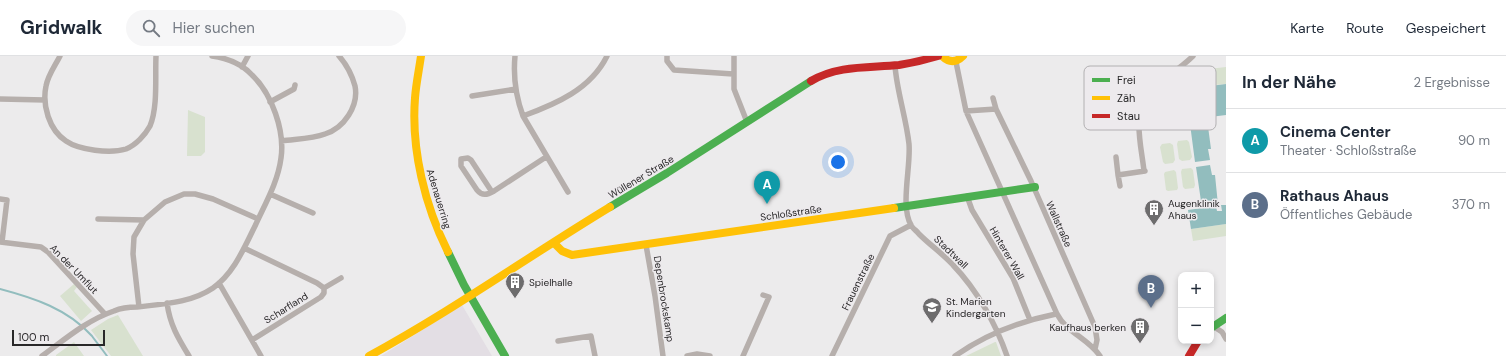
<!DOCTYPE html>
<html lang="de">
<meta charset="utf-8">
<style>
body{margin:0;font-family:"DM Sans",sans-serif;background:#f6f6f7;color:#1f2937}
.controls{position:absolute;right:12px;bottom:12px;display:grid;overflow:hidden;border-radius:8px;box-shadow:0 2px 6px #0003}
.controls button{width:36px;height:36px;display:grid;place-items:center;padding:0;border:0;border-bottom:1px solid #e0e1e3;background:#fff;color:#1f2937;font:20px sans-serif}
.scale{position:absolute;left:12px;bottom:10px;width:93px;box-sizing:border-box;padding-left:4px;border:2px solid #292829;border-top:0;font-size:11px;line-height:14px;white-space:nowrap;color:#292829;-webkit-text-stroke:3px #edeaed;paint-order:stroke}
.you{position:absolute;left:838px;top:106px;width:14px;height:14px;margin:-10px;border:3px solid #fff;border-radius:50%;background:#1a73e8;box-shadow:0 0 0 6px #1a73e833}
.badge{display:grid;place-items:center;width:26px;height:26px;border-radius:50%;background:#6d6c6d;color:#fff;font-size:13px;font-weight:700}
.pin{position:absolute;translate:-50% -33px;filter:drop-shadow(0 1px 2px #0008)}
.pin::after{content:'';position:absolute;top:21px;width:14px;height:12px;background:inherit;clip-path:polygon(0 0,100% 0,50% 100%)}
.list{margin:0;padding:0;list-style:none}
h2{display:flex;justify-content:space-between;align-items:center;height:52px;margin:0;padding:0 16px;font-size:17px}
h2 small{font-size:13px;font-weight:400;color:#747a83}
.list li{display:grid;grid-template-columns:26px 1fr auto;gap:12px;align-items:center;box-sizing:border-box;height:64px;padding:0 16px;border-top:1px solid #e0e1e3}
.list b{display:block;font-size:15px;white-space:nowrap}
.list p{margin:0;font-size:13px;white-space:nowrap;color:#747a83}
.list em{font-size:13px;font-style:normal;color:#747a83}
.icon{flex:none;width:22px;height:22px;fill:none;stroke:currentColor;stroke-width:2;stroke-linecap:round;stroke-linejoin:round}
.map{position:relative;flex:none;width:1226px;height:300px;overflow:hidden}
header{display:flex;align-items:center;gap:24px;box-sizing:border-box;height:56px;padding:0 20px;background:#fff;border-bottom:1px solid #e0e1e3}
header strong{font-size:19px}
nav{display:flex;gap:22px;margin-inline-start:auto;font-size:14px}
.search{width:280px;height:36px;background:#f6f6f7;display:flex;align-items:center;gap:10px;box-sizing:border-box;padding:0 14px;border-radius:22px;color:#747a83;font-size:15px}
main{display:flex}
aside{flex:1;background:#fff}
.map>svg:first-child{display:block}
</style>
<header>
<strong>Gridwalk</strong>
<div class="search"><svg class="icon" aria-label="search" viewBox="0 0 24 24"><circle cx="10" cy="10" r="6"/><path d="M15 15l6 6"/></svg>Hier suchen</div>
<nav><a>Karte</a><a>Route</a><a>Gespeichert</a></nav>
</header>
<main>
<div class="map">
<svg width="1226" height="300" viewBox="0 0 1226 300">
<rect width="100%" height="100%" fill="#ecebec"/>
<path fill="#e3dee4" d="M462 249 492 300H381Z"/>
<path fill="#d8e1cf" d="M1226 11V28L1203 30 1200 14Z
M188 54 205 61V96L201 100H187Z
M1187 84 1189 86 1192 101 1190 104 1182 105 1179 103 1177 88 1178 85Z
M1170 87 1173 89 1175 104 1173 107 1165 108 1163 106 1160 91 1162 88Z
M1191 112 1193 114 1195 129 1194 132 1185 133 1183 131 1181 116 1182 113Z
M1174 114 1176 116 1178 132 1177 134 1168 135 1166 134 1164 118 1165 116Z
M1226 168V180L1193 185 1191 173Z
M74 228 77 231 74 235 92 255 81 265 60 240Z
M118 259 143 300H111L91 274 108 263Z
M74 286 84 300H56V299Z
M996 286 1001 300H966L995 286Z"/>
<path fill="#92bdbe" d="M1226 28V59L1210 61 1209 56 1203 57 1204 63H1207L1211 93H1208L1210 104 1195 106 1187 45 1195 34 1194 32Z
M1210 109 1212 119H1215L1218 149 1216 150 1217 155H1222L1221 149H1226V168L1191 173 1188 154 1202 152 1196 111Z"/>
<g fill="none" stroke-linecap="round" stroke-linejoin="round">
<path stroke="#92bdbe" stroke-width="2" d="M0 233C34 242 68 253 92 280 97 287 102 293 107 300"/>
<path stroke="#b6afac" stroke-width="5.5" d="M60 0C55 10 48 19 46 30 42 49 49 74 66 85 79 94 110 98 126 93 136 89 145 79 150 70 158 51 155 21 156 0
M515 0C513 21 516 41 523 60L568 136
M667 0V5L674 14 733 18
M734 0V33L747 66
M956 6 966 55 1057 258C1066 276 1089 283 1100 300
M895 10C897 36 906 61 909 88 911 111 900 150 911 169 912 172 917 175 919 178 930 189 943 198 953 209 977 234 996 268 1007 300
M242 11 248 0
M472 40 516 33
M993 42 996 53
M0 43 45 44
M270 46 294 33 295 29
M966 55 996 53 1031 125 1095 271 1097 284 1095 293
M523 60C556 48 591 33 607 0
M282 85C296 83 312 83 325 78 344 72 359 50 355 30 352 19 346 8 339 0
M1116 101 1118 119
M1144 115C1141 86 1130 54 1154 31 1167 20 1181 12 1193 0
M1120 130 1118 119 1145 115
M492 136 471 104 468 102 461 103V110L477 134C482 140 487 139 494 135L546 101
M270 138 313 157
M967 140 972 154 1013 222 1030 264
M0 143 7 144 2 186
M98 163 144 164
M0 186 41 191 48 196 105 258
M646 189 655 240 663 300
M244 192 317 227 324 232V237L321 241 252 284
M219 227 261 300
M324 232 341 222
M167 247C170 269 178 282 189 300
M139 251 133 198 134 181 144 164 165 146 184 138H195L213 143 258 163
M1213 270 1222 276 1226 283
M558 285 591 280 595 300
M42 300C64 284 87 264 114 255 121 252 129 251 137 251 163 248 191 247 213 232 234 217 244 192 255 170 265 148 278 126 281 102 285 75 272 38 252 19 242 8 226 2 212 0
M687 300 697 298 710 300
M743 300 769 241 763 239
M832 300 890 180 911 169
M955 300C985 279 1021 265 1056 258"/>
<path stroke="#4caf50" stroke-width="8" d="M610 151 667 117 811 25
M894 152 1035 131
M448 196 464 229 505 300
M1211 272 1226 262"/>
<path stroke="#ffc107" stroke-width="8" d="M421 0C419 14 416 28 415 42 411 94 425 150 448 196
M942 0C949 7 956 7 963 0
M554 187 562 195 572 199 894 152
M369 300C452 255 529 200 610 151"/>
<path stroke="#c62828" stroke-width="8" d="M811 25C838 9 869 12 899 9 912 7 925 4 938 0
M1189 300 1198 285"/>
</g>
<defs>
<g id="building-pin" transform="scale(1)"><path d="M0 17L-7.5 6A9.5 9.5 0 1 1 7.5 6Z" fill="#6d6c6d" stroke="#edeaed"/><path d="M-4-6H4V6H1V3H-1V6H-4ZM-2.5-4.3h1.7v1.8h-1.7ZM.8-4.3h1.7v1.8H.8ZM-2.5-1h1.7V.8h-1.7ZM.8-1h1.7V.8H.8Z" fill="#fff"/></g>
<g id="school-pin" transform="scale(1)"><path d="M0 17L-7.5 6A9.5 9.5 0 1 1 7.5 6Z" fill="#6d6c6d" stroke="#edeaed"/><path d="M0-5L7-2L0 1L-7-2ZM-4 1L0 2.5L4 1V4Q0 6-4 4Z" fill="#fff"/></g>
</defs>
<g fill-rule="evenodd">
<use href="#building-pin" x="1154" y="153"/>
<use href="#building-pin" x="515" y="226"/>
<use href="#school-pin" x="932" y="251"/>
<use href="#building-pin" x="1140" y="271"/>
</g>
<g text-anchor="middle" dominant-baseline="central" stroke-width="3" stroke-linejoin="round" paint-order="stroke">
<g font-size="10" fill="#292829" stroke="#edeaed">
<text transform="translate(641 121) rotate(-31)">Wüllener Straße</text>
<text transform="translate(439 143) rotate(73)">Adenauerring</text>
<text transform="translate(791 157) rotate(-8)">Schloßstraße</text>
<text transform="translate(1059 168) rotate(66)">Wallstraße</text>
<text transform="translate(951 196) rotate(44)">Stadtwall</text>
<text transform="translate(1007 197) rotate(60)">Hinterer Wall</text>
<text transform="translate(74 213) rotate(46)">An der Umflut</text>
<text transform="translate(858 226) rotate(-64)">Frauenstraße</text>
<text transform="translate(664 243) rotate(81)">Depenbrockskamp</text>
<text transform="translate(286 252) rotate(-32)">Scharfland</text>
</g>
<g font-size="10" fill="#292829" stroke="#edeaed" text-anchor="start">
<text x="1168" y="147">Augenklinik<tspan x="1168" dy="12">Ahaus</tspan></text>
<text x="529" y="226">Spielhalle</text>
<text x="946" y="245">St. Marien<tspan x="946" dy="12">Kindergarten</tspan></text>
<text x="1126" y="271" text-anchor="end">Kaufhaus berken</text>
</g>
</g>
<rect x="1084" y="10" width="132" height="64" rx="6" fill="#edeaed" stroke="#b2b0b2" stroke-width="1"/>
<rect x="1092" y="22" width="18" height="4" fill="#4caf50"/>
<rect x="1092" y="40" width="18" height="4" fill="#ffc107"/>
<rect x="1092" y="58" width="18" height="4" fill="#c62828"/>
<g font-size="11" fill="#292829">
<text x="1117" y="28">Frei</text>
<text x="1117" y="46">Zäh</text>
<text x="1117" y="64">Stau</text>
</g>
</svg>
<div class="controls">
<button>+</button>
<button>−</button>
</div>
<div class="scale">100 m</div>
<div class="you"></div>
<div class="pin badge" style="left:767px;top:148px;background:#0f9aa8">A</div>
<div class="pin badge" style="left:1151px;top:252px;background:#5c6f8a">B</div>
</div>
<aside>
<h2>In der Nähe<small>2 Ergebnisse</small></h2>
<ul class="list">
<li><span class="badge" style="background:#0f9aa8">A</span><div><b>Cinema Center</b><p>Theater · Schloßstraße</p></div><em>90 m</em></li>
<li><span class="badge" style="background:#5c6f8a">B</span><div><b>Rathaus Ahaus</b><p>Öffentliches Gebäude</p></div><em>370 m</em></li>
</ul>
</aside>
</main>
